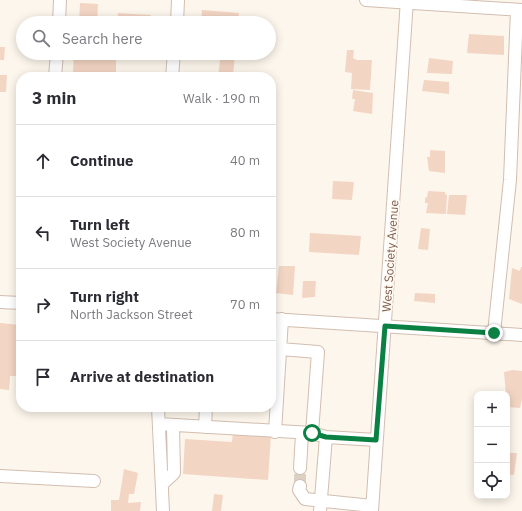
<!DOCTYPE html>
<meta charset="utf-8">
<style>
body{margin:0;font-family:"IBM Plex Sans",sans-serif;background:#f7f7f7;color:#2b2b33}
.controls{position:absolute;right:12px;bottom:12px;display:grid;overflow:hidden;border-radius:8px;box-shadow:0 2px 10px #0003}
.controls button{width:36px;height:36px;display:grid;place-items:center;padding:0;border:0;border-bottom:1px solid #e1e1e2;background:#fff;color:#2b2b33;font:20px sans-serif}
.stop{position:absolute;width:12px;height:12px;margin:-9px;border:3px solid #0b8043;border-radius:50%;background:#fff}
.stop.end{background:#0b8043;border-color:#fff;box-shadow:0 1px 4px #0008}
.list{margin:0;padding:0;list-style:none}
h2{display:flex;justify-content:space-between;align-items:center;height:52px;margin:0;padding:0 16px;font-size:17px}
h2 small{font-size:13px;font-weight:400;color:#7c7c81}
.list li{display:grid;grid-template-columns:26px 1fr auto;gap:12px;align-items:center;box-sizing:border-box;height:72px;padding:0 16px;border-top:1px solid #e1e1e2}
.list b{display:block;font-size:15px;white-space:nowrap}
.list p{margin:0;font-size:13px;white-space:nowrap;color:#7c7c81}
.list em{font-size:13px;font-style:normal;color:#7c7c81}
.icon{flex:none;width:22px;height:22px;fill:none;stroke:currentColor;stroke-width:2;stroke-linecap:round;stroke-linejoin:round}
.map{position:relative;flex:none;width:522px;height:511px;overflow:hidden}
.search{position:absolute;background:#fff;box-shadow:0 2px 10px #0003;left:16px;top:16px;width:260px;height:44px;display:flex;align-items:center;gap:10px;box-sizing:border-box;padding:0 14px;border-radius:22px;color:#7c7c81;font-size:15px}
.panel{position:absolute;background:#fff;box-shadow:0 2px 10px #0003;left:16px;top:72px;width:260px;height:340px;border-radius:16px}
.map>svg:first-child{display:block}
</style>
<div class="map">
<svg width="522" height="511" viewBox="0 0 522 511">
<rect width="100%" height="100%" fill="#fdf6ec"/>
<path fill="#f3d5c3" d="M80 3 98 4 97 23H79Z
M202 10 239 13 238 23H201Z
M118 13 151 15 150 23H118Z
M469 34 504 36V55L467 53Z
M0 47H5L4 60H0Z
M347 50H354L353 58 357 60H372L370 90 351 89 352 73 345 72Z
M74 53H114V60H116V77H81V72H73Z
M221 53H235L233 77H218Z
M429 58 453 61 452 74 427 73Z
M0 75H7L6 92H0Z
M424 80 449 82V94L422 91Z
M353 90 373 93 372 114 353 111 355 99H352Z
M430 150 445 151V173L429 171 427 157H430Z
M333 181 354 182 352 200 332 199Z
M428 191 445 192V194L447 195 446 214 426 213 428 203H425V198L427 197Z
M449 195H467L465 215 447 214Z
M421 228 430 229 428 250 418 249Z
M310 233 361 236 359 255 309 252Z
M279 266H295L293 295 276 293Z
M521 267H522V304L509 299 512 268 520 271Z
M303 281H316L315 297 302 298Z
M415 293 435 294V303L414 301Z
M0 323 21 325V376H10L9 390 0 389Z
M513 370 522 371V399L520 408 507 407 504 372Z
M233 433 271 435 268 480 183 474 185 439 232 442Z
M507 453H517L514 475 507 474Z
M124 469 138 473 134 494H129L128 503 141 502 140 511H111V500H119Z
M214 494 223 495 221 511H212Z"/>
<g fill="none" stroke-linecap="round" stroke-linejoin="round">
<path stroke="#dcd0c4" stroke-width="12" stroke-dasharray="12 6" stroke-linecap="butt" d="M300 486V468"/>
<g stroke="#d1beb0" stroke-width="14">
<path id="minor" d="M366 0 522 10
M59 23 60 0
M177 23 178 0
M55 77 57 53
M172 77 174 53
M0 302 21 303
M271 319 522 335
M494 333 510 180 517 10
M280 349 318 352 312 433
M158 407 163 511
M159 424 312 433 326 437 376 440
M205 427 206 407
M275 432 282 319
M300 468 302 434
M0 476 94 481
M162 484 174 473 173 426
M300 486 299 490 305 499 372 506
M320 511 326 437
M372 511 407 0"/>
</g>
<use href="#minor" stroke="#fff" stroke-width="12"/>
</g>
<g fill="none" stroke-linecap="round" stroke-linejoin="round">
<path stroke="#0b8043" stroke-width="5" d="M312 433 326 437 376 440 385 326 494 333"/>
</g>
<g text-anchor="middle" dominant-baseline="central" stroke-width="3.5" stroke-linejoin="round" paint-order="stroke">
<g font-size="12" fill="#7a5c4d" stroke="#fffaf3">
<text transform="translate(390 256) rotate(-86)">West Society Avenue</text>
</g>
</g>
</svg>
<div class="controls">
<button>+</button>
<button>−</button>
<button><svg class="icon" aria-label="locate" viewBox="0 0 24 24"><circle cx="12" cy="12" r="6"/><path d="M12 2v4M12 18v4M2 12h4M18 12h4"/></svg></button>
</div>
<div class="stop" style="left:312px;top:433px"></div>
<div class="stop end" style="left:494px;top:333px"></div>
<div class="search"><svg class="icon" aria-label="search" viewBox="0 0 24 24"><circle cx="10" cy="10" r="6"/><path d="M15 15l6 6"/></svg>Search here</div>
<section class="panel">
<h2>3 min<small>Walk · 190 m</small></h2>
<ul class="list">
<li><svg class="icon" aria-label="ahead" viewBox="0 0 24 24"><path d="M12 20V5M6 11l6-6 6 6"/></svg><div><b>Continue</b></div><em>40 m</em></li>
<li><svg class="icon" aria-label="left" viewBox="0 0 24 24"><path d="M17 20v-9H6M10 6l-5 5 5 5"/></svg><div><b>Turn left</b><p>West Society Avenue</p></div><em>80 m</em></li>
<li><svg class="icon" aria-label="right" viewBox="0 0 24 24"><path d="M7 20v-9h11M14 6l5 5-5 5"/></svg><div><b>Turn right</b><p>North Jackson Street</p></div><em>70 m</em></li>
<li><svg class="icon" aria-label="arrive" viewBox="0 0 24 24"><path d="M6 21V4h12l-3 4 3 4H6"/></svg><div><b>Arrive at destination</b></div></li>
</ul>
</section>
</div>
